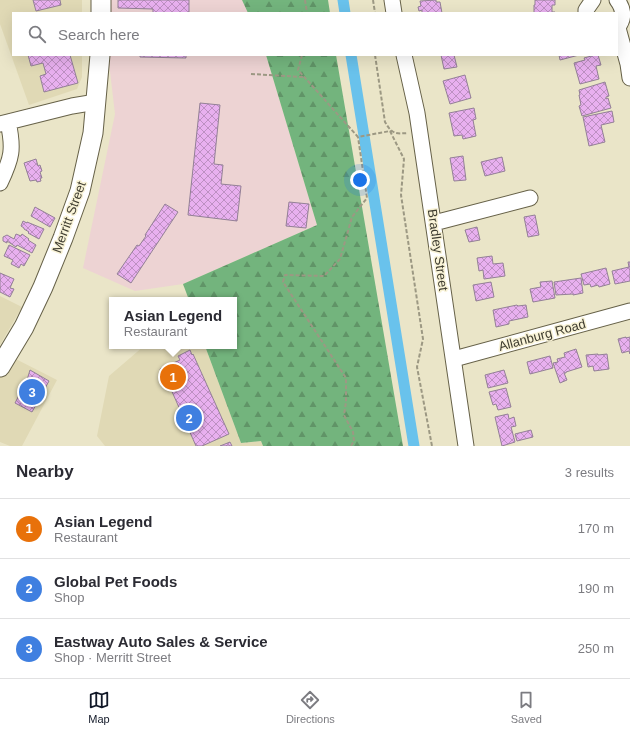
<!DOCTYPE html>
<meta charset="utf-8">
<style>
body{margin:0;font-family:Arial,sans-serif;background:#f7f7f7;color:#2b2b33}
.you{position:absolute;left:360px;top:180px;width:14px;height:14px;margin:-10px;border:3px solid #fff;border-radius:50%;background:#1a73e8;box-shadow:0 0 0 6px #1a73e833}
.badge{display:grid;place-items:center;width:26px;height:26px;border-radius:50%;background:#111827;color:#fff;font-size:13px;font-weight:700}
.pin{position:absolute;translate:-50% -50%;border:2px solid #fff;box-shadow:0 1px 4px #0006}
.popup{position:absolute;left:109px;top:297px;width:128px;height:52px;box-sizing:border-box;display:grid;place-content:center;border-radius:0px;background:#fff;filter:drop-shadow(0 1px 3px #0005);font-size:13px;white-space:nowrap;color:#7c7c81}
.popup b{font-size:15px;color:#2b2b33}
.popup::after{content:'';position:absolute;left:50%;top:100%;margin-left:-8px;border:8px solid transparent;border-top-color:#fff}
.list{margin:0;padding:0;list-style:none}
h2{display:flex;justify-content:space-between;align-items:center;height:52px;margin:0;padding:0 16px;font-size:17px}
h2 small{font-size:13px;font-weight:400;color:#7c7c81}
.list li{display:grid;grid-template-columns:26px 1fr auto;gap:12px;align-items:center;box-sizing:border-box;height:60px;padding:0 16px;border-top:1px solid #e1e1e2}
.list b{display:block;font-size:15px;white-space:nowrap}
.list p{margin:0;font-size:13px;white-space:nowrap;color:#7c7c81}
.list em{font-size:13px;font-style:normal;color:#7c7c81}
.icon{flex:none;width:22px;height:22px;fill:none;stroke:currentColor;stroke-width:2;stroke-linecap:round;stroke-linejoin:round}
.map{position:relative;flex:none;width:630px;height:446px;overflow:hidden}
.search{position:absolute;background:#fff;box-shadow:0 4px 16px #0002;left:12px;right:12px;top:12px;height:44px;display:flex;align-items:center;gap:10px;box-sizing:border-box;padding:0 14px;border-radius:0px;color:#7c7c81;font-size:15px}
.sheet{height:232px;background:#fff}
nav{display:flex;justify-content:space-around;align-items:center;box-sizing:border-box;height:56px;border-top:1px solid #e1e1e2;background:#fff;font-size:11px;color:#7c7c81}
nav a{display:grid;justify-items:center;gap:2px}
nav .on{color:#111827}
.map>svg:first-child{display:block}
</style>
<div class="map">
<svg width="630" height="446" viewBox="0 0 630 446">
<defs>
<pattern id="forest-firs" width="22" height="20" patternUnits="userSpaceOnUse"><rect width="22" height="20" fill="#73b47d"/><path d="M5 1l3.5 6h-7zM16 11l3.5 6h-7z" fill="#609467"/></pattern>
<pattern id="building-cross-hatch" width="8" height="8" patternUnits="userSpaceOnUse"><rect width="8" height="8" fill="#e8b0ef"/><path d="M0 0l8 8M0 8l8-8" fill="none" stroke="#bd90c2"/></pattern>
</defs>
<rect width="100%" height="100%" fill="#eae5c8"/>
<path fill="#e0d9b5" d="M0 0H82V13H13V55H82V77L77 89 29 105 0 24Z
M0 296 22 307 0 345Z
M144 346H205L241 443 261 441 263 446H105L97 436 109 376Z
M0 351 57 380 22 446H10L0 442Z"/>
<path fill="#edd3d3" d="M102 0H242L248 13H104Z
M108 55H266L317 225 183 284 135 291 83 268 115 114Z"/>
<path fill="url(#forest-firs)" d="M242 0H328L330 13H248Z
M266 55H336L403 446H263L261 441 241 443 205 346H234V300H189L183 284 317 225Z"/>
<g fill="none" stroke-linecap="round" stroke-linejoin="round">
<path stroke="#69c2ec" stroke-width="11" d="M343 0 345 13
M351 55 414 446"/>
</g>
<path fill="url(#building-cross-hatch)" stroke="#938096" d="M33 0H60L61 5 36 11Z
M118 0H189V13H153V9L118 8Z
M436 0V2H440L442 13H422V10L419 11 418 7 421 6 420 1Z
M535 0H555V5H552V12H555V13H534V5H535Z
M28 55H70L78 83 44 92 40 76 46 74 43 63 31 66Z
M140 55H186V58L140 57Z
M441 55H454L457 67 444 69Z
M559 55H579L560 60Z
M595 55H598L601 65 596 66 599 79 580 84 574 63 585 60 584 58Z
M465 75 471 98 450 104 443 81Z
M605 82 609 96 606 97V99L608 98 611 108 582 116 579 106 581 105 579 95H580L579 90Z
M200 103 220 105 214 164 223 165 221 184 241 186 237 221 188 215Z
M474 108 476 119 473 120 476 136 463 139 462 135 454 136 449 113Z
M612 111 614 122 601 125 605 142 589 146 583 117Z
M463 156 466 180 454 181 450 158Z
M502 157 505 171 485 176 481 162Z
M36 159 38 166 40 165 42 171 40 172 42 178H40L41 181 37 182 36 180 30 181 24 163Z
M289 202 309 204 306 228 286 226Z
M165 204 178 212 131 283 117 274 137 245 139 246 146 236 145 235Z
M35 207 55 218 50 227 31 216Z
M535 215 539 235 528 237 524 217Z
M23 221 27 223V222L44 229 39 239 28 233 29 232 24 229V228L21 226Z
M477 227 480 240 469 242 465 230Z
M16 234 21 236 22 234 29 239 28 240 36 245 32 253 17 245 16 247 7 241V243L3 241V237L7 235 14 239Z
M9 245 30 255 24 266 21 264 19 268 11 264 13 260 4 256Z
M492 256 493 264 503 263 505 276 484 279 483 270 479 271 477 258Z
M628 262H630V281L615 284 612 271 629 267Z
M606 268 610 284 599 287 598 285 591 287 590 284 584 285 581 274Z
M0 273 14 279 10 288 14 289 10 297 0 292Z
M581 278 583 293 573 295V294L556 295 554 282Z
M552 281 555 298 533 302 530 289 541 287 540 282Z
M491 282 494 297 476 301 473 285Z
M517 305 518 306 526 305 528 317 509 321V324L496 327 493 310Z
M626 337V338L630 337V354L629 351 622 353 618 339Z
M576 349 582 367 566 372V373H564L567 380 560 383 553 363 558 362 557 359 565 357 564 353Z
M190 350 192 355 193 354 229 434 202 446H196L166 378 164 379 160 369 180 360 178 356Z
M598 354V355L607 354 609 369 594 371 593 366 588 367 586 355Z
M550 356 553 368 530 374 527 362Z
M30 370 49 381 32 412 15 403 27 380Z
M504 370 508 383 488 388 485 375Z
M506 388 511 407 498 410 496 404 493 405 489 392Z
M508 414 509 419 514 417 516 426 511 427 515 442 502 446 495 417Z
M531 430 533 437 517 441 515 434Z
M230 442 232 446H220Z"/>
<g fill="none" stroke-linecap="round" stroke-linejoin="round">
<g stroke="#666148" stroke-width="17">
<path id="minor" d="M392 0 394 13
M617 0C624 9 625 19 617 28
M586 13V10L593 0
M618 28 628 64 630 78
M404 55 417 113 466 446
M0 124 72 106 96 102
M0 183C12 158 14 149 8 122
M434 223 530 198
M454 359 630 311"/>
</g>
<g stroke="#666148" stroke-width="21">
<path id="major" d="M101 13V0
M0 367 24 327 43 287 63 238 80 191 93 133 100 55"/>
</g>
<path stroke="#9c9883" stroke-width="2" stroke-dasharray="4 2" stroke-linecap="butt" d="M305 0 307 13
M373 0 375 13
M302 55 298 70 358 137 390 131 404 159 401 195 423 339 417 367 432 446
M375 55 385 122C392 134 395 134 408 133
M251 74 303 77
M351 446 354 441 353 432 344 415 346 402V378L283 282 285 275 324 276 340 259 352 217 367 198 358 137"/>
<use href="#minor" stroke="#fff" stroke-width="15"/>
<use href="#major" stroke="#fff" stroke-width="19"/>
</g>
<g text-anchor="middle" dominant-baseline="central" stroke-width="3" stroke-linejoin="round" paint-order="stroke">
<g font-size="13" fill="#3f3d31" stroke="#f8f2d5">
<text transform="translate(69 217) rotate(-70)">Merritt Street</text>
<text transform="translate(438 250) rotate(82)">Bradley Street</text>
<text transform="translate(542 335) rotate(-15)">Allanburg Road</text>
</g>
</g>
</svg>
<div class="you"></div>
<div class="pin badge" style="left:173px;top:377px;background:#e8710a">1</div>
<div class="popup"><b>Asian Legend</b>Restaurant</div>
<div class="pin badge" style="left:189px;top:418px;background:#3f7fe0">2</div>
<div class="pin badge" style="left:32px;top:392px;background:#3f7fe0">3</div>
<div class="search"><svg class="icon" aria-label="search" viewBox="0 0 24 24"><circle cx="10" cy="10" r="6"/><path d="M15 15l6 6"/></svg>Search here</div>
</div>
<section class="sheet">
<h2>Nearby<small>3 results</small></h2>
<ul class="list">
<li><span class="badge" style="background:#e8710a">1</span><div><b>Asian Legend</b><p>Restaurant</p></div><em>170 m</em></li>
<li><span class="badge" style="background:#3f7fe0">2</span><div><b>Global Pet Foods</b><p>Shop</p></div><em>190 m</em></li>
<li><span class="badge" style="background:#3f7fe0">3</span><div><b>Eastway Auto Sales &amp; Service</b><p>Shop · Merritt Street</p></div><em>250 m</em></li>
</ul>
</section>
<nav>
<a class="on"><svg class="icon" aria-label="map" viewBox="0 0 24 24"><path d="M3 6l6-2 6 2 6-2v14l-6 2-6-2-6 2zM9 4v14M15 6v14"/></svg>Map</a>
<a><svg class="icon" aria-label="directions" viewBox="0 0 24 24"><path d="M12 3l9 9-9 9-9-9zM9 14v-3h6M13 9l2 2-2 2"/></svg>Directions</a>
<a><svg class="icon" aria-label="saved" viewBox="0 0 24 24"><path d="M7 4h10v16l-5-4-5 4z"/></svg>Saved</a>
</nav>
